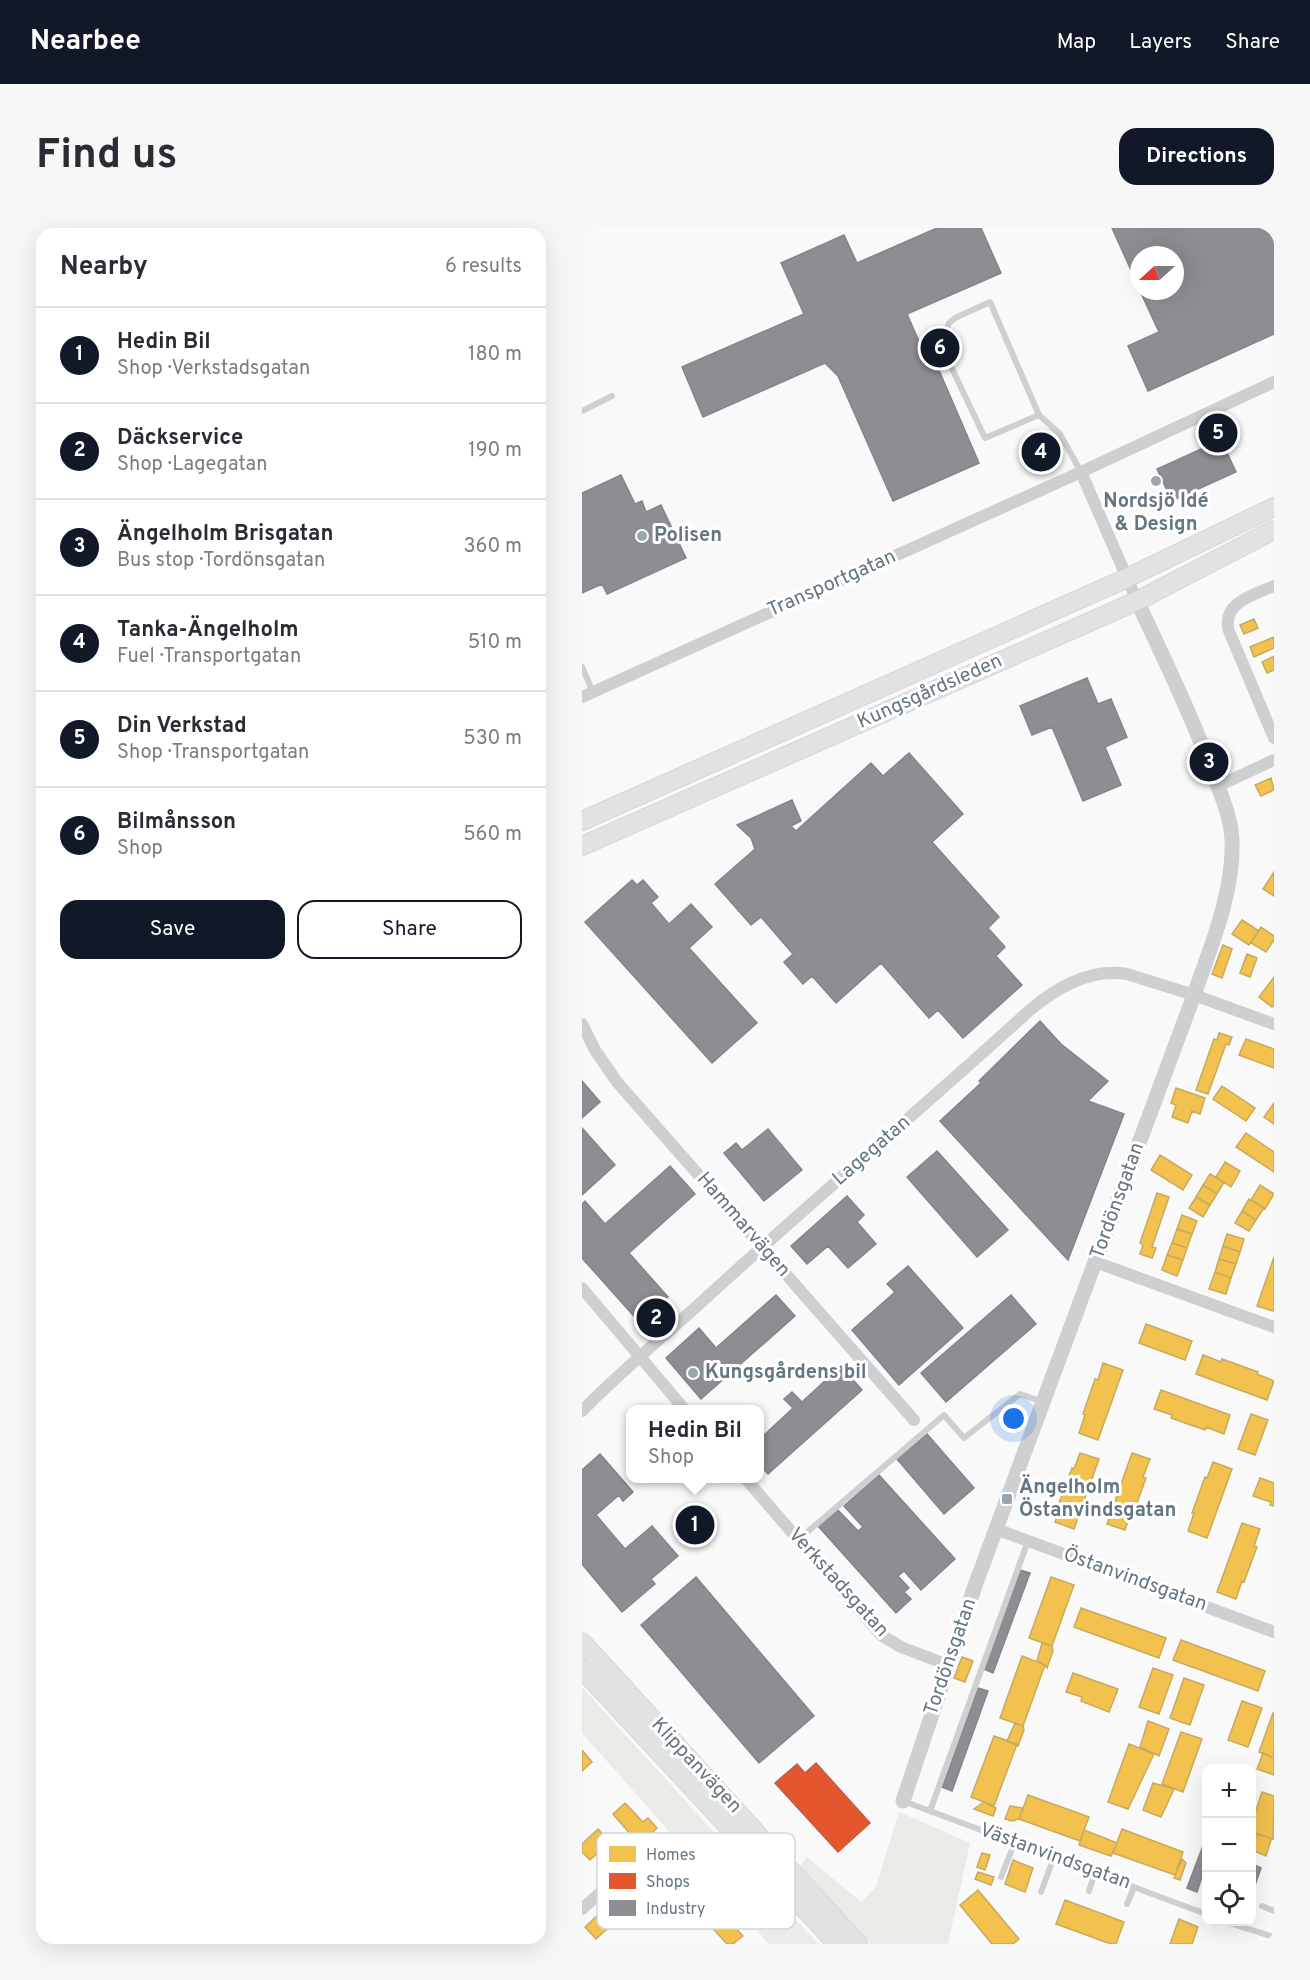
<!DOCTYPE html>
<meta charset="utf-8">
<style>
body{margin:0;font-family:Overpass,sans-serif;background:#f7f7f7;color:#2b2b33}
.controls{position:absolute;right:18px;bottom:18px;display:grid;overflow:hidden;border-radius:12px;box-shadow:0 6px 24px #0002}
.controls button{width:54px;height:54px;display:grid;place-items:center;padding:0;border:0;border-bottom:2px solid #e1e1e2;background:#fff;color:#2b2b33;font:30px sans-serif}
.compass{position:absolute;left:548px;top:18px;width:54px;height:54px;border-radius:50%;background:#fff;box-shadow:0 6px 24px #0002;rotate:249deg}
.you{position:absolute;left:432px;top:1191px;width:21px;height:21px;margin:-15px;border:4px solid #fff;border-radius:50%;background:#1a73e8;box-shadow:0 0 0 9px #1a73e833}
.badge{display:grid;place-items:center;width:39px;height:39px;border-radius:50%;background:#111827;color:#fff;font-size:20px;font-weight:700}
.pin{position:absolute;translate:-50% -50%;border:3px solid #fff;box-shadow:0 2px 6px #0006}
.popup{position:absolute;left:44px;top:1177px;width:138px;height:78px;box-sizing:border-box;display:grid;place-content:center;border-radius:12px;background:#fff;filter:drop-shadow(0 2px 4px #0005);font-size:20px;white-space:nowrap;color:#7c7c81}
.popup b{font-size:22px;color:#2b2b33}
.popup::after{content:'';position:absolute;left:50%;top:100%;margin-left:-12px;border:12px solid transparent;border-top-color:#fff}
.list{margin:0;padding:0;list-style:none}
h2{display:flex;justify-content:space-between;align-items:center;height:78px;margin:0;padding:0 24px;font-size:26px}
h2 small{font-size:20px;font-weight:400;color:#7c7c81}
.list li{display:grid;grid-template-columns:39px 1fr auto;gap:18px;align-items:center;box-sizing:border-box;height:96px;padding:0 24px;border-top:2px solid #e1e1e2}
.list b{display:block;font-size:22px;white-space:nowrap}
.list p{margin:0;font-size:20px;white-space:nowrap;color:#7c7c81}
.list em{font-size:20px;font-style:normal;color:#7c7c81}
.actions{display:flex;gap:12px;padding:18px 24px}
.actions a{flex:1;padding:14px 0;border:2px solid #111827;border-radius:18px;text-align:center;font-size:21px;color:#111827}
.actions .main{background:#111827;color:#fff}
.icon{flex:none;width:33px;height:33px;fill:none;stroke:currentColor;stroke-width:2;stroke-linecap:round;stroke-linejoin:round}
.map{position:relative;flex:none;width:692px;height:1716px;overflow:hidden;border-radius:18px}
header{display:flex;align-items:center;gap:36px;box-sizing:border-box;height:84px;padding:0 30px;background:#111827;color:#fff}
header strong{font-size:28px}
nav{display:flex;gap:33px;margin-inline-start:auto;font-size:21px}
.intro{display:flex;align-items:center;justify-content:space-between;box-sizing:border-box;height:144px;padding:0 36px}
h1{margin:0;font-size:42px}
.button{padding:15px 27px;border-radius:18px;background:#111827;color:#fff;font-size:21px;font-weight:700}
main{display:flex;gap:36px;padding:0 36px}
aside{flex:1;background:#fff;border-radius:18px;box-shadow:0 6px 24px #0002}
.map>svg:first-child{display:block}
</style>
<header>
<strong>Nearbee</strong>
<nav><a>Map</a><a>Layers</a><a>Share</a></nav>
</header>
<div class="intro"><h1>Find us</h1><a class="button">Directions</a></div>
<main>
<aside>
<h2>Nearby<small>6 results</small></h2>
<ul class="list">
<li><span class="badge">1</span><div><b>Hedin Bil</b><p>Shop · Verkstadsgatan</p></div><em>180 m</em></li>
<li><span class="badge">2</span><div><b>Däckservice</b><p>Shop · Lagegatan</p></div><em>190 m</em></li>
<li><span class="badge">3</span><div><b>Ängelholm Brisgatan</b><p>Bus stop · Tordönsgatan</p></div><em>360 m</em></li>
<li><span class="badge">4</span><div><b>Tanka-Ängelholm</b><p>Fuel · Transportgatan</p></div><em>510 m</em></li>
<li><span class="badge">5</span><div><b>Din Verkstad</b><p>Shop · Transportgatan</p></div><em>530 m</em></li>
<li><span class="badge">6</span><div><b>Bilmånsson</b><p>Shop</p></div><em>560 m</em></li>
</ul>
<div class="actions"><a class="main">Save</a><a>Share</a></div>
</aside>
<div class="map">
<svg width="692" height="1716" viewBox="0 0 692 1716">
<rect width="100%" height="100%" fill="#f9f9f9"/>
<path fill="#e8ebe6" d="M0 1459 165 1641 237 1716H187L0 1505Z
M317 1584 388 1615 366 1716H288L218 1638 225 1629 279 1674 294 1659Z"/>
<path fill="#f2c14e" stroke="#c8aa5e" stroke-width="1.5" d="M672 391 676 400 662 406 658 397Z
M692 409V420L672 429 668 419Z
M692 428V442L685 445 680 434Z
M689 550 692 562 679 568 673 557Z
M692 644V668L681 661Z
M660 692 677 703 667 717 650 706Z
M679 699 692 708V712L684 724 669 715Z
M641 717 650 721 640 750 630 746Z
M665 726 675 730 668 749 658 745Z
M692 749V777L690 779 677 769Z
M637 805 650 809 647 817 644 816 626 866 614 862 632 811 635 812Z
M664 811 692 821V840L657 827Z
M640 858 673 880 664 893 631 871Z
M594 860 623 870 618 886 610 883 606 895 590 889 594 877 589 875Z
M692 875V896L682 889Z
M664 905 692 924V944L654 919Z
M578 927 610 947 601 962 569 942Z
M643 934 658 943 649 959 634 949Z
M628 946 642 954 635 966 621 957Z
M621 957 635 966 628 977 614 969Z
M678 957 692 966 683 981 669 972Z
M575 965 587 969 570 1019 574 1020 570 1030 558 1026 561 1017 558 1015Z
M614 969 628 977 621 989 607 980Z
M667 971 682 980 674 992 660 983Z
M660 983 674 992 667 1003 653 995Z
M600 987 615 993 610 1006 595 1001Z
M595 1001 610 1006 605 1020 590 1015Z
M645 1006 662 1011 658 1024 641 1018Z
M590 1015 605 1020 601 1032 585 1027Z
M641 1018 658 1024 654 1036 637 1031Z
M585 1027 601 1032 595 1048 580 1042Z
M692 1029V1080L691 1083 675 1078Z
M637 1031 654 1036 649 1050 633 1044Z
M633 1044 649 1050 644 1066 627 1061Z
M564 1096 610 1113 603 1132 557 1115Z
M621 1127 639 1134 640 1131 676 1144 675 1146 692 1153 685 1172 614 1146Z
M521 1135 541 1142 516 1212 497 1205 503 1187 501 1186 513 1151 516 1152Z
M579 1162 648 1187 642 1206 624 1199 623 1202 589 1190 590 1187 572 1181Z
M669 1186 686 1192 673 1227 656 1221Z
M498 1225 517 1231 492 1301 473 1294 479 1276 477 1275 490 1240 492 1241Z
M550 1225 568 1231 561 1249 564 1250 551 1286 549 1285 543 1302 525 1296Z
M631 1234 650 1241 625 1310 606 1303 612 1285H610L623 1249 625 1250Z
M678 1250 692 1255V1278L688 1277 689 1274 671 1268Z
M660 1295 678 1301 672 1318 675 1319 662 1354 660 1353 654 1371 635 1364Z
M469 1349 492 1357 470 1418 447 1410Z
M499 1380 584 1410 577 1430 492 1399Z
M599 1412 683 1443 676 1463 591 1432Z
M460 1415 470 1418 471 1423 465 1440 463 1437 455 1433Z
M440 1428 463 1437 441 1498 418 1490Z
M380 1429 391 1433 383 1454 372 1450Z
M571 1440 591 1447 577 1486 557 1479Z
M491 1445 536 1461 527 1484 499 1473 500 1469 484 1464Z
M602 1450 622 1457 608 1497 588 1490Z
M660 1473 680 1480 666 1519 646 1512Z
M691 1485 692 1486V1530L677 1524Z
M566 1493 587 1501 577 1528 558 1519Z
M433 1495 441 1498 442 1502 436 1518 425 1513Z
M599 1504 620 1511 601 1564 580 1556Z
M412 1508 435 1516 412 1578 389 1569Z
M547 1516 572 1526 546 1581 526 1574Z
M0 1522 10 1534 0 1543Z
M681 1525 692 1530V1547L675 1541Z
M571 1555 592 1561 579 1589 561 1582Z
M680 1564 692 1568 691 1611 670 1604V1594Z
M446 1567 507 1589 498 1613 437 1591Z
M402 1574 414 1580 411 1588 392 1581Z
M43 1575 61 1594 66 1590 75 1600 57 1616 31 1586Z
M428 1578 441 1580 437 1591 430 1593 423 1591Z
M16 1601 28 1614 8 1632 0 1624V1616Z
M540 1601 601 1624 593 1647 531 1625Z
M502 1602 535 1615 529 1628 497 1617Z
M676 1606 691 1611 689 1612 684 1628 670 1622V1613Z
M400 1625 408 1627 403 1642 395 1639Z
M91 1627 117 1658 103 1670 78 1639Z
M600 1631 604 1635 598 1652 592 1650Z
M431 1632 451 1640 443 1664 423 1656Z
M396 1644 412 1649 409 1657 393 1651Z
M61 1660 65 1665 70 1660 78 1669 73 1673 76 1676 60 1691 45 1675Z
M396 1662 437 1711 431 1716H410L378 1677Z
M483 1672 542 1694 534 1716H529L474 1696Z
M25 1683 34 1693 14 1711 3 1699 16 1687 18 1689Z
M139 1684 161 1708 151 1716H145L126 1695Z
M597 1691 616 1699 610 1716H588Z"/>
<path fill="#e4572e" stroke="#be6048" stroke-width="1.5" d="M234 1535 288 1595 256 1624 193 1555 215 1536 223 1545Z"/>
<path fill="#8d8d92" stroke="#81868e" stroke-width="1.5" d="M355 0H399L419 45 325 86 347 136 353 133 397 235 311 273 256 148 243 135 121 189 100 139 222 86 199 35 262 7 275 35Z
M530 0H692V106L566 163 546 118 577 104 558 63H593V27H557V60Z
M639 212 654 244 590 273 575 241Z
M39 247 53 276 60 273 64 284 79 277 104 330 25 366 20 356 0 365V265Z
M505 450 516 476 529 471 545 509 523 519 539 557 501 573 470 499 450 507 438 478Z
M327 525 381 586 350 614 417 689 406 700 423 719 414 728 440 757 381 810 356 782 347 790 299 735 254 775 230 748 221 756 202 734 211 726 179 689 169 697 133 656 173 621 169 610 155 597 210 572 219 593 209 598 214 603 289 535 301 548Z
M50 652 55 657 61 652 76 669 69 675 87 696 109 676 130 699 107 720 175 795 130 835 3 694Z
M458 793 479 816 526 853 506 873 542 886 486 1032 358 893 399 855 397 853Z
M0 853 18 874 0 890Z
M0 900 33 937 0 967Z
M186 901 220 942 182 973 142 925 154 915 160 922Z
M355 923 426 1002 395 1029 325 949Z
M88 938 113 966 47 1025 86 1069 58 1095 0 1030V976L3 973 23 996Z
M265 968 282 987 275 994 294 1016 266 1040 246 1018 225 1036 209 1018Z
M326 1038 381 1100 317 1157 270 1102 313 1064 305 1056Z
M194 1067 213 1088 119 1171 84 1130 117 1100 134 1120Z
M429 1067 454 1096 364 1174 339 1145Z
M259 1138 280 1162 186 1246 178 1237V1211L211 1180 202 1171 210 1164 220 1174Z
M345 1206 392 1260 362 1286 315 1231Z
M18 1226 51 1264 41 1273 37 1267 14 1287 43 1321 70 1298 96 1328 69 1351 73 1356 40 1384 0 1336V1242Z
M297 1247 373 1331 339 1362 322 1343 316 1348 327 1360 322 1364 329 1371 314 1385 236 1298 255 1281 276 1303 281 1299 262 1278Z
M438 1342 448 1345 411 1445 402 1441Z
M114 1349 232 1488 177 1535 59 1397Z
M396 1460 406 1463 370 1563 360 1559Z
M622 1615 624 1616V1637L615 1664 605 1660Z
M670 1636 679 1640 670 1666Z"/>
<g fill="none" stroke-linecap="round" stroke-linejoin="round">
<g stroke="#d5d6d7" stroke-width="20">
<path id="secondary" d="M0 593 545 350 692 279
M0 618 555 373 692 302
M0 1414 276 1716
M0 1441 255 1716"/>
</g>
<path stroke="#cecfd0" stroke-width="6" d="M0 183 30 168
M457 187 403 210 364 128 362 108 367 95 373 90 408 74 457 187 478 206 499 244
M0 439 11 464
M216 1312 362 1187 382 1210 438 1166 461 1174
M321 1573 624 1686
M348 1583 446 1313
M419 1649 433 1614
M507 1663 513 1644
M459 1664 472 1629
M545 1676 552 1659
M680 1678 692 1683
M644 1694 692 1709"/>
<path stroke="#cecfd0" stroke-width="12" d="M499 244 555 373
M692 358C671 367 639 375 647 403L692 510
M0 469 499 244 692 154
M636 558 692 532
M0 796 13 822 35 854 332 1192
M513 1034 692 1099
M0 1060 103 1182
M0 1183C36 1146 76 1113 114 1079 224 978 338 882 448 782 474 760 509 740 545 746L612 767 692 796
M163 1250 299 1407 319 1419 366 1437
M414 1301 692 1404
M0 1681 43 1643"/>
<path stroke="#cecfd0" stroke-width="15" d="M321 1573 394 1355 612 767C629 718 652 664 650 612 649 589 639 567 631 545 609 487 582 430 555 373"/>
<use href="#secondary" stroke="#e1e2e2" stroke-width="18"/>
</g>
<g fill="#99a4ac" stroke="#fff" stroke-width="2">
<circle cx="574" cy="253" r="6"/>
<circle cx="60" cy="308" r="6"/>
<circle cx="111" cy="1145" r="6"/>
<rect x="419" y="1265" width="12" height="12" rx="3"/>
</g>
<g text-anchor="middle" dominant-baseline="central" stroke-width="6" stroke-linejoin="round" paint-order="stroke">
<g font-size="20" font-weight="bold" fill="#657683" stroke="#fff" text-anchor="start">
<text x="574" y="274" text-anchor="middle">Nordsjö Idé<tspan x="574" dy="23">&amp; Design</tspan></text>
<text x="72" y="308">Polisen</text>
<text x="123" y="1145">Kungsgårdens bil</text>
<text x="437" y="1260">Ängelholm<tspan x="437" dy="23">Östanvindsgatan</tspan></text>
</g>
<g font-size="20" fill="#657683" stroke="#fff">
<text transform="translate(250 356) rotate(-24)">Transportgatan</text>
<text transform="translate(348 464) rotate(-24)">Kungsgårdsleden</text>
<text transform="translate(290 923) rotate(-41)">Lagegatan</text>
<text transform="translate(536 973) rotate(-70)">Tordönsgatan</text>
<text transform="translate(161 997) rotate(49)">Hammarvägen</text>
<text transform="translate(553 1352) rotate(20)">Östanvindsgatan</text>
<text transform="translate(256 1355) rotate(48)">Verkstadsgatan</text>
<text transform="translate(369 1429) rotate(-71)">Tordönsgatan</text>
<text transform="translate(114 1538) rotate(47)">Klippanvägen</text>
<text transform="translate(473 1629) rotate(20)">Västanvindsgatan</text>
</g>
</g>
<rect x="15" y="1605" width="198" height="96" rx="9" fill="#fff" stroke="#d1d6da" stroke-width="1.5"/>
<rect x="27" y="1618" width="27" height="16" fill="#f2c14e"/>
<rect x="27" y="1645" width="27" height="16" fill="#e4572e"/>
<rect x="27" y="1672" width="27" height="16" fill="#8d8d92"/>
<g font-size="16" fill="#657683">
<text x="64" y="1632">Homes</text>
<text x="64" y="1659">Shops</text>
<text x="64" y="1686">Industry</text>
</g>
</svg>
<div class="controls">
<button>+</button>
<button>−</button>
<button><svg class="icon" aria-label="locate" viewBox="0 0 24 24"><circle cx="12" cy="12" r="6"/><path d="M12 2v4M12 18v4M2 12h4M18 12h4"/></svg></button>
</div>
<svg class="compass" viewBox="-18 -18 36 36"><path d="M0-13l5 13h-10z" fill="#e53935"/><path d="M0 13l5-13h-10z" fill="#7c7c81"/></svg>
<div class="you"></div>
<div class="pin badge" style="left:113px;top:1297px">1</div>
<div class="popup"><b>Hedin Bil</b>Shop</div>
<div class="pin badge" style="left:74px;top:1090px">2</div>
<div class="pin badge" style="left:627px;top:534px">3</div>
<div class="pin badge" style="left:459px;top:224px">4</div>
<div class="pin badge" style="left:636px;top:205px">5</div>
<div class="pin badge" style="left:358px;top:120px">6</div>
</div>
</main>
